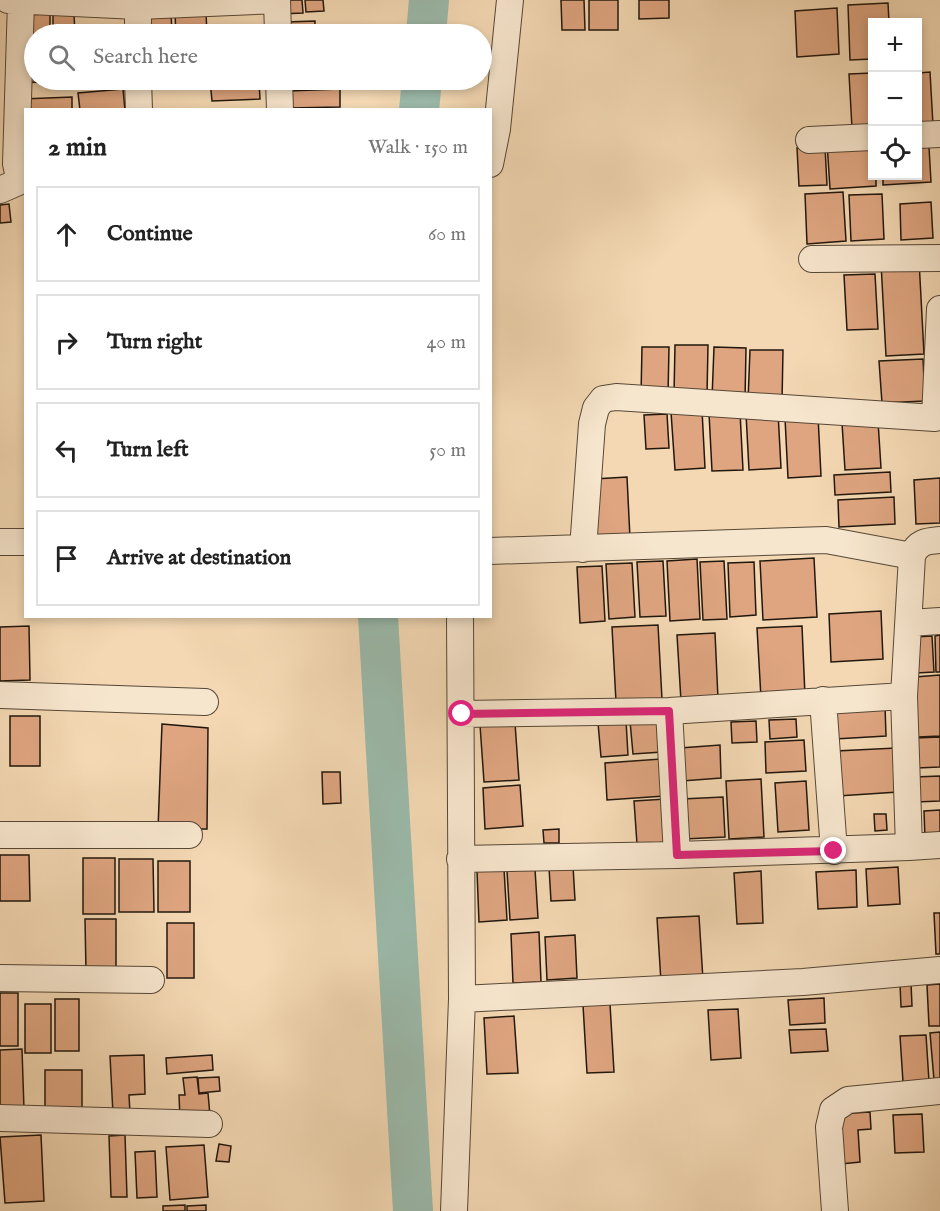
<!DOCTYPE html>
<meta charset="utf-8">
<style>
body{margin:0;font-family:"IM FELL English",serif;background:#f6f6f6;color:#222}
.controls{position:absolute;right:18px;top:18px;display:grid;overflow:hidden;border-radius:0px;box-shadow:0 3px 9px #0003}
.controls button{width:54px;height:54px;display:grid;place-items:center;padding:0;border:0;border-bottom:2px solid #e0e0e0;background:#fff;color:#222;font:30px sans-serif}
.stop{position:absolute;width:18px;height:18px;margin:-14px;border:4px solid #db2777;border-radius:50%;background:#fff}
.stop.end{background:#db2777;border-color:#fff;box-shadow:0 2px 6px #0008}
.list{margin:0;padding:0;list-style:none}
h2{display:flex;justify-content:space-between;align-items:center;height:78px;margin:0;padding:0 24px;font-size:26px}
h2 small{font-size:20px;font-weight:400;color:#767676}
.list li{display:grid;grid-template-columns:39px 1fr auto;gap:18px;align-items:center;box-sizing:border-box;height:96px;margin:0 12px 12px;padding:0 12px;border:2px solid #e0e0e0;border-radius:0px}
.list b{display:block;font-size:22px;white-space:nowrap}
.list em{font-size:20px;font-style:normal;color:#767676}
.icon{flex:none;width:33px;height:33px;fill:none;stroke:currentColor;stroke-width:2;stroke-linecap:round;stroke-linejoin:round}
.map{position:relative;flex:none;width:940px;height:1211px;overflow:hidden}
.search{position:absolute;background:#fff;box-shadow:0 3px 9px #0003;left:24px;top:24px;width:468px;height:66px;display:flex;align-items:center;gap:15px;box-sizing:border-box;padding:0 21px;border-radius:33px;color:#767676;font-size:22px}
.panel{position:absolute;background:#fff;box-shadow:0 3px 9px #0003;left:24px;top:108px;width:468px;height:510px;border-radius:0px}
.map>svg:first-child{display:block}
</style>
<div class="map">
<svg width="940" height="1211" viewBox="0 0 940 1211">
<rect width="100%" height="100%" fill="#f3d8b3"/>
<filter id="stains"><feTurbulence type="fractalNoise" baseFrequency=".00333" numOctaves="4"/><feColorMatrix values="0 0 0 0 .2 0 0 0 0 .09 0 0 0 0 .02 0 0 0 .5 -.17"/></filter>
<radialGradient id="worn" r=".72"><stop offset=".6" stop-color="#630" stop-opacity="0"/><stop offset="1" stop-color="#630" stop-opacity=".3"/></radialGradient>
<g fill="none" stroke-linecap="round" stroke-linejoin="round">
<path stroke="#9bbaab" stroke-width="40" d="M426 34 429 0
M419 110 422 80
M378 616 413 1211"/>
</g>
<path fill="#dea580" stroke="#22170d" stroke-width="1.5" d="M280 0H302L303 13 280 14Z
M305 0H323L324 11 306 12Z
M561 0H584L585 30H562Z
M589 0H618V30H589Z
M639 0H669V18L639 19Z
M888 3 889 22H872V59L850 60 848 5Z
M837 8 839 54 797 57 795 11Z
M149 12H171L172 34H149Z
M50 13V34H34V54H29L28 14Z
M206 13 207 34H176L175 14Z
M53 14H74L75 34H53Z
M315 21V34H286V22Z
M22 55H34V80H65L64 83 22 82Z
M930 72 933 125 918 126V73Z
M872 73V127L852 128 849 74Z
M74 80H126V86L74 87Z
M210 80H259L260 99 212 101Z
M123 89 125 110H80L78 93Z
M340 89V107L289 108 288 91Z
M72 97V110H26L22 99Z
M872 139V176H876V186L830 189 827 142Z
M825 147 827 185 799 186 797 148Z
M929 147 931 182 883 185V176H918V148Z
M843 192 846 241 807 244 805 194Z
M882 194 884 239 851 241 849 195Z
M931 202 933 238 901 240 900 204Z
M9 204 11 222 0 223V205Z
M919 260 924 354 886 356 881 263Z
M875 274 878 329 847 330 844 275Z
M675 345H708L707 395 674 394Z
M642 347H669L668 395H641Z
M714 347 746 348 745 400 712 399Z
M750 350H783L782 402 748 401Z
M923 359 925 401 882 403 879 361Z
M702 410 705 468 675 470 671 412Z
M740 412 743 470 712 471 709 413Z
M778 412 781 468 749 470 746 414Z
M667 414 669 448 646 449 644 415Z
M818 416 821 476 788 478 785 418Z
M878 421 881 468 845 470 842 423Z
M890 472 891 492 835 495 834 475Z
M627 477 630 538 597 539 594 479Z
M940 478V523L916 524 914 480Z
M894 497 895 524 839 527 838 500Z
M814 558 817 617 763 620 760 561Z
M697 559 700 619 670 621 667 561Z
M663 561 666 616 640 617 637 562Z
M724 561 727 619 703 620 700 562Z
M754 562 756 615 730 617 728 563Z
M632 563 635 617 609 619 606 564Z
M602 566 605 621 580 623 577 567Z
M881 611 883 659 831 662 829 614Z
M658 625 662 699 616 702 612 627Z
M29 626 30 680 0 681V627Z
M802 626 805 696 761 698 757 628Z
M715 633 718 699 681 701 677 635Z
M940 635V672H936L935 636Z
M932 636 934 672 916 673 914 637Z
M940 675V736L918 737 915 677Z
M885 706 886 736 835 739 834 708Z
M10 716H40V766H10Z
M659 719 662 752 633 754 630 721Z
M796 719 797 737 770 739 769 720Z
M626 721 628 755 601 757 598 723Z
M756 721 757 742 732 743 731 722Z
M515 723 519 780 484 782 480 725Z
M162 724 208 728 207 829H158Z
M940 737V767L917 768 916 738Z
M804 740 806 771 766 773 765 742Z
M720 745 721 778 682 781 680 748Z
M896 748 898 792 838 796 836 751Z
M661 759 664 796 607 800 605 763Z
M322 772H340L341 803 323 804Z
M940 776V801L916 802 915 777Z
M761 779 764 837 729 839 726 781Z
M806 781 809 830 778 832 775 783Z
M520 785 523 826 485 829 483 788Z
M723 797 725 837 684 839 682 799Z
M666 799 669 842 637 844 634 801Z
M940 810V837L925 838 924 811Z
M874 814H886L887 830 875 831Z
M559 829V843H544L543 830Z
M0 855H29L30 901H0Z
M83 858H115V914H83Z
M119 859H153L154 912H119Z
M158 861H190V912H158Z
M573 866 575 900 551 901 549 867Z
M898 867 900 904 868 906 866 869Z
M504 869 507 920 479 922 477 871Z
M535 869 538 918 510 920 507 871Z
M856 870 857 907 818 909 816 872Z
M761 871 763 923 737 924 734 873Z
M934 913H940V954H936Z
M699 916 703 980 661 982 657 918Z
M85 919H116V972H86Z
M167 923H194V978H167Z
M539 932 541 982 513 983 511 934Z
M575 935 577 978 547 980 545 937Z
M911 983 912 1006 901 1007 900 984Z
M940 984V1026H929L927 985Z
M0 993H18V1046H0Z
M824 998 825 1023 790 1025 788 1000Z
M55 999H79V1051H55Z
M25 1004H51V1053H25Z
M610 1004 614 1072 587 1073 583 1005Z
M738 1009 741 1058 711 1060 708 1010Z
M514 1016 518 1073 487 1074 484 1018Z
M826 1029 828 1051 791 1053 789 1030Z
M940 1032V1079L934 1080 930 1033Z
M926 1035 929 1081 903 1082 900 1036Z
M22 1049 24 1109H0V1050Z
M144 1055 145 1094 129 1095 130 1113 113 1114 110 1056Z
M212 1055 213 1070 167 1074 166 1058Z
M45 1070H82V1116H45Z
M197 1077 199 1094 208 1093 210 1116 180 1118 179 1095H185L183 1078Z
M219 1077 220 1091 199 1093 198 1078Z
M870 1112 871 1129 858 1130 860 1162 841 1164 837 1114Z
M922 1114 924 1152 895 1153 893 1115Z
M41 1135 44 1201 5 1203 0 1137Z
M125 1135 127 1197H111L109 1136Z
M219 1144 231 1146 229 1162 216 1161Z
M204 1145 208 1197 170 1200 166 1147Z
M155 1151 157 1197 137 1198 135 1152Z
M185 1205V1211H163V1206Z
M206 1205V1211H187V1206Z"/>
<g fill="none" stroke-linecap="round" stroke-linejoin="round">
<g stroke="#564736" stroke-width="28">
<path id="minor" d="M8 0 138 6 277 0
M277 0 278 34
M21 1 16 164 18 173 26 179
M138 6V34
M138 80 139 110
M279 80 280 110
M918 135 940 134
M809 140 872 137
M490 164 497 129 510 0
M0 190 25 179
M812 259 940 258
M0 542H26
M583 549 592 424 596 408 603 399 616 397 935 418 940 309
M490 551 826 540 912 556
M909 623 940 621
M0 695 205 702
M823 700 834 851
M669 711 677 855
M462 714 669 711 904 696
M0 835H189
M909 847 940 845
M460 859 677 855 909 847 904 696 912 556C917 542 927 541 940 540
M0 978 151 980
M462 999 803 982 940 970
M0 1118 209 1124
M454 1211 462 999 460 616
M835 1211 829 1127 833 1110 848 1100 940 1091"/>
</g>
<use href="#minor" stroke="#f7e6ce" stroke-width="26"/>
</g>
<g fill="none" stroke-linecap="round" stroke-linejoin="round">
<path stroke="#db2777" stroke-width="8" d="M462 714 669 711 677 855 834 851"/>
</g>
<rect width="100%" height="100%" filter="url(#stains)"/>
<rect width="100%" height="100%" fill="url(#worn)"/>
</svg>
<div class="controls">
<button>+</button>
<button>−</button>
<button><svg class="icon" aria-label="locate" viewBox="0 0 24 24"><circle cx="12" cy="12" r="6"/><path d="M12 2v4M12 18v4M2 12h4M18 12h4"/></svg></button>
</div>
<div class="stop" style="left:462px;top:714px"></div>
<div class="stop end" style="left:834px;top:851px"></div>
<div class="search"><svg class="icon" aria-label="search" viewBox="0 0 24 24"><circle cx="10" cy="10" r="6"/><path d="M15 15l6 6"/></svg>Search here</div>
<section class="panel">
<h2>2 min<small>Walk · 150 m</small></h2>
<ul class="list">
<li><svg class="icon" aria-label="ahead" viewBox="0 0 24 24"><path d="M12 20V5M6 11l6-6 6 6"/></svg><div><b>Continue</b></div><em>60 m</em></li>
<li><svg class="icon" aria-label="right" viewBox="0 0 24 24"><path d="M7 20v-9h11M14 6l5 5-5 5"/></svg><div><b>Turn right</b></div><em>40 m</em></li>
<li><svg class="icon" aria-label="left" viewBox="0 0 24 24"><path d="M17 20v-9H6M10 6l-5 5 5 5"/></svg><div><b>Turn left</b></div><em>50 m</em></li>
<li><svg class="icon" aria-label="arrive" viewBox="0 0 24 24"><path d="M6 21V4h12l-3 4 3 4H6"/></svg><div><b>Arrive at destination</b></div></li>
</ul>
</section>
</div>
